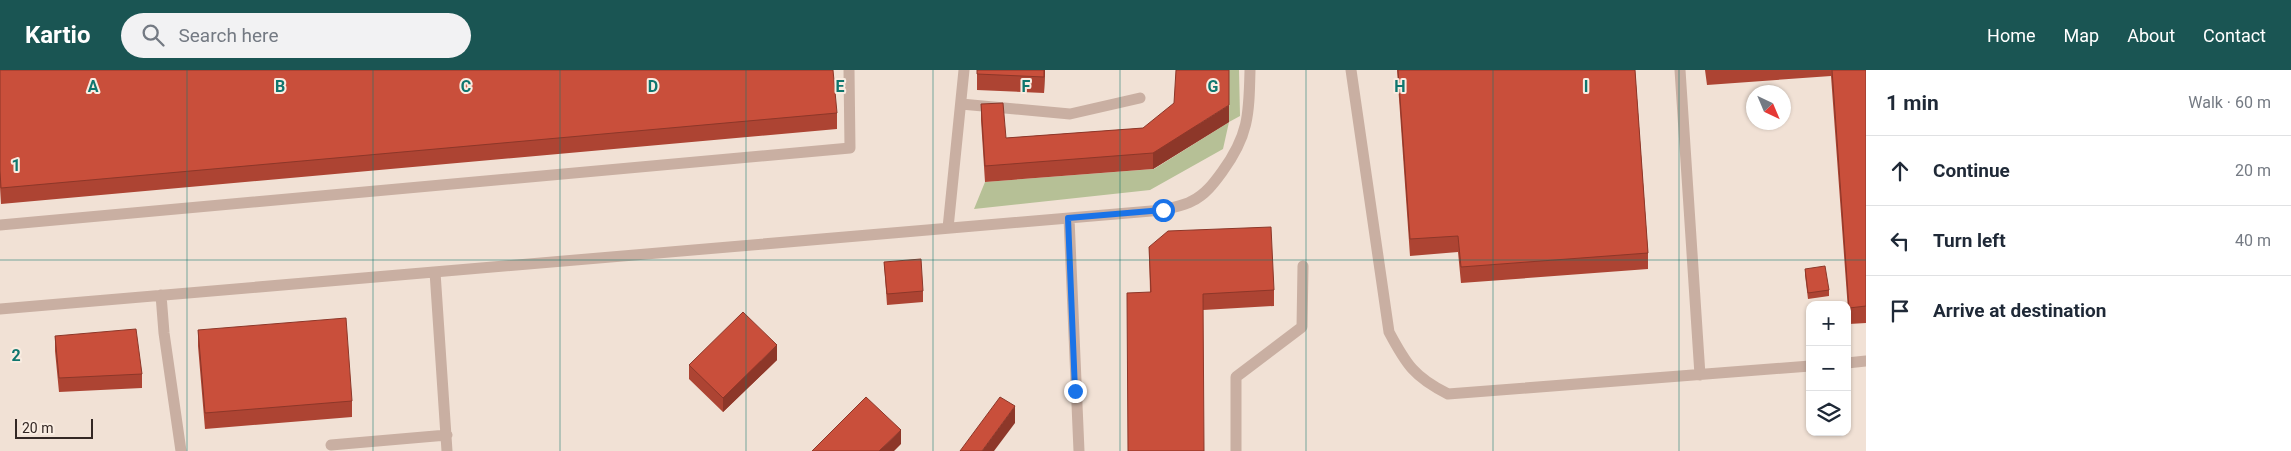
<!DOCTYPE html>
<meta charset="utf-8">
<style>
body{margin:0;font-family:Roboto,sans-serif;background:#f2f2f3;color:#1f2937}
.controls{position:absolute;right:15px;bottom:15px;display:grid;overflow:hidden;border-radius:10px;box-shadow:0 1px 4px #0004}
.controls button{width:45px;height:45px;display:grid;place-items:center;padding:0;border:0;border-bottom:1px solid #e0e1e3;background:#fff;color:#1f2937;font:25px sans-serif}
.compass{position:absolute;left:1746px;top:15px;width:45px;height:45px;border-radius:50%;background:#fff;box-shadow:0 1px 4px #0004;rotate:136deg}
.scale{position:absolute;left:15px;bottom:12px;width:78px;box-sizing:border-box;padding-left:5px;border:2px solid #332724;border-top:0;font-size:14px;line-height:18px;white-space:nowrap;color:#332724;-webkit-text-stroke:4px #f9ece1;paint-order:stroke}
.stop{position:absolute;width:15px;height:15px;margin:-11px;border:4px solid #1a73e8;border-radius:50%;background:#fff}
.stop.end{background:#1a73e8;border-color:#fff;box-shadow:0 1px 5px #0008}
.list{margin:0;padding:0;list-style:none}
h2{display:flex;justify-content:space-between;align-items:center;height:65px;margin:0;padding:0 20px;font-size:21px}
h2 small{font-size:16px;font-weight:400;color:#747a83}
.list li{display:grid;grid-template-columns:32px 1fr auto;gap:15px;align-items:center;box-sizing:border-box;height:70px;padding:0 20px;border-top:1px solid #e0e1e3}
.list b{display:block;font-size:19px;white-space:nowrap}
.list em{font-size:16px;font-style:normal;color:#747a83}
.icon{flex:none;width:28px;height:28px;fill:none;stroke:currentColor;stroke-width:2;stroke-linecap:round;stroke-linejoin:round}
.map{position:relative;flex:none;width:1866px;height:381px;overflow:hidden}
header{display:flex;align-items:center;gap:30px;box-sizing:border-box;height:70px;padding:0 25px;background:#1a5553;color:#fff}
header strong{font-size:24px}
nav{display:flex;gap:28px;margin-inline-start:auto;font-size:18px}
.search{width:350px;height:45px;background:#f2f2f3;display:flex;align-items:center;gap:12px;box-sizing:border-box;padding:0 18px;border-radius:28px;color:#747a83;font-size:19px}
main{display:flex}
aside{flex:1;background:#fff}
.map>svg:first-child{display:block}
</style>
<header>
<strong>Kartio</strong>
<div class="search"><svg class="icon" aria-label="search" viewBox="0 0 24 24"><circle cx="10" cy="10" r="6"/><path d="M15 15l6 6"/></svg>Search here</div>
<nav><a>Home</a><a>Map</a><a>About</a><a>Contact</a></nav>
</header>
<main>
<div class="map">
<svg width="1866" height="381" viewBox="0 0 1866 381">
<rect width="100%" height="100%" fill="#f1e1d5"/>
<path fill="#b6c096" d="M1229 0H1239L1240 46 1229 52 1223 79 1150 120 974 139 985 112 1154 99 1229 52Z"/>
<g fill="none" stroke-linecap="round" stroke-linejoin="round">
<path stroke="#c9afa2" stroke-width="11" d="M1351 0 1389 262C1406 294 1414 307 1448 324L1810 296
M1680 0 1700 305
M961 34 1070 44 1140 28
M1069 148 1079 381
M0 155 850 78 849 0
M948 158 964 0
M435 202 447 381
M161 225 164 263 181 381
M0 239 1163 140C1172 137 1184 136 1192 131 1205 125 1214 113 1222 102 1249 65 1249 44 1250 0
M1847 293 1866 291
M331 375 447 365
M1236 381V307L1302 257 1303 196"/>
</g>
<path fill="#ad4433" d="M0 0 837 43V59L1 134 0 117Z
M977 0H1045L1044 23 977 20Z
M1397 0H1635L1648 183V199L1461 213 1458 182 1410 186Z
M1705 0H1866V253L1849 254 1831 6 1707 15Z
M981 34 1006 68 1229 52 1153 99 985 112 981 50Z
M1149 177 1274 220V236L1203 240 1150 222Z
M884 192 923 221V232L887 235Z
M1805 199 1829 220V226L1808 229 1805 205Z
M198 260 352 331V347L205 359 198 276Z
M55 266 142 304V318L59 322 55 281Z
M777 290 723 342 689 309V295Z"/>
<path fill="#8d3729" d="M1044 0H1045L1044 23Z
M1229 35V52L1153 99V83Z
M777 275V290L723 342V328Z
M1015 336V353L994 381H982Z
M901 360V374L894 381H879Z"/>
<path fill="#c94f3b" stroke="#8d3729" d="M0 0H833L837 43 1 118 0 101Z
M977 0H1044V7L977 4Z
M1176 0H1229V35L1153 83 985 96 981 34 1003 33 1006 68 1143 58 1174 33Z
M1398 0H1635L1648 183 1461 197 1458 166 1410 169Z
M1832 0H1866V236L1849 238Z
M1271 157 1274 220 1203 224 1204 381H1128L1127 223 1151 222 1149 177 1168 161Z
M921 189 923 221 887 224 884 192Z
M1825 196 1829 220 1808 223 1805 199Z
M743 242 777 275 723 328 689 295Z
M346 248 352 331 205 343 198 260Z
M136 259 142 304 59 308 55 266Z
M866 327 901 360 879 381H812Z
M1000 327 1015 336 982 381H960Z"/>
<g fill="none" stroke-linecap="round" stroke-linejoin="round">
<path stroke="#1a73e8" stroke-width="6" d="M1075 321 1068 148 1163 140"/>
</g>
<path fill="none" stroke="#0f766e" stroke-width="1" stroke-opacity="0.55" d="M187 0V381M373 0V381M560 0V381M746 0V381M933 0V381M1120 0V381M1306 0V381M1493 0V381M1679 0V381M0 190H1866"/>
<g font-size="16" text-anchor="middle" font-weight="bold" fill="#0f766e" stroke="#f9ece1" stroke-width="4" stroke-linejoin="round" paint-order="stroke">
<text x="93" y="22">A</text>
<text x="280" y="22">B</text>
<text x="466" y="22">C</text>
<text x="653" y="22">D</text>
<text x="840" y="22">E</text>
<text x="1026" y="22">F</text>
<text x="1213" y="22">G</text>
<text x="1400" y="22">H</text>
<text x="1586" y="22">I</text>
<text x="16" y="101">1</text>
<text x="16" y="291">2</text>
</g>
</svg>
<div class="controls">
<button>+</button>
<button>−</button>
<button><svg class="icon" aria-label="layers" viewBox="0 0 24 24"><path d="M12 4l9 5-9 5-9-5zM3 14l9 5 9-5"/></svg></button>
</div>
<svg class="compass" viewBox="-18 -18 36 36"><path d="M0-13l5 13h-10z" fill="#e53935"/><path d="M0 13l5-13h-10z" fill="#747a83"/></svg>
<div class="scale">20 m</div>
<div class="stop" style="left:1163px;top:140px"></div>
<div class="stop end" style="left:1075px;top:321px"></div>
</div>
<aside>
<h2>1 min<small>Walk · 60 m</small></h2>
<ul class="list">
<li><svg class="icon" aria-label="ahead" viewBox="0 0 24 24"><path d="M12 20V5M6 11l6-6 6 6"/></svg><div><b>Continue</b></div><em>20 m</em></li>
<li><svg class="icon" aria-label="left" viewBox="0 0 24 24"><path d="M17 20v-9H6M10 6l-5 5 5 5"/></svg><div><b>Turn left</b></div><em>40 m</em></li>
<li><svg class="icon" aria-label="arrive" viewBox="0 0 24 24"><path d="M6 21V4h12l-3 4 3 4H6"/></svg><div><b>Arrive at destination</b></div></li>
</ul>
</aside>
</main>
